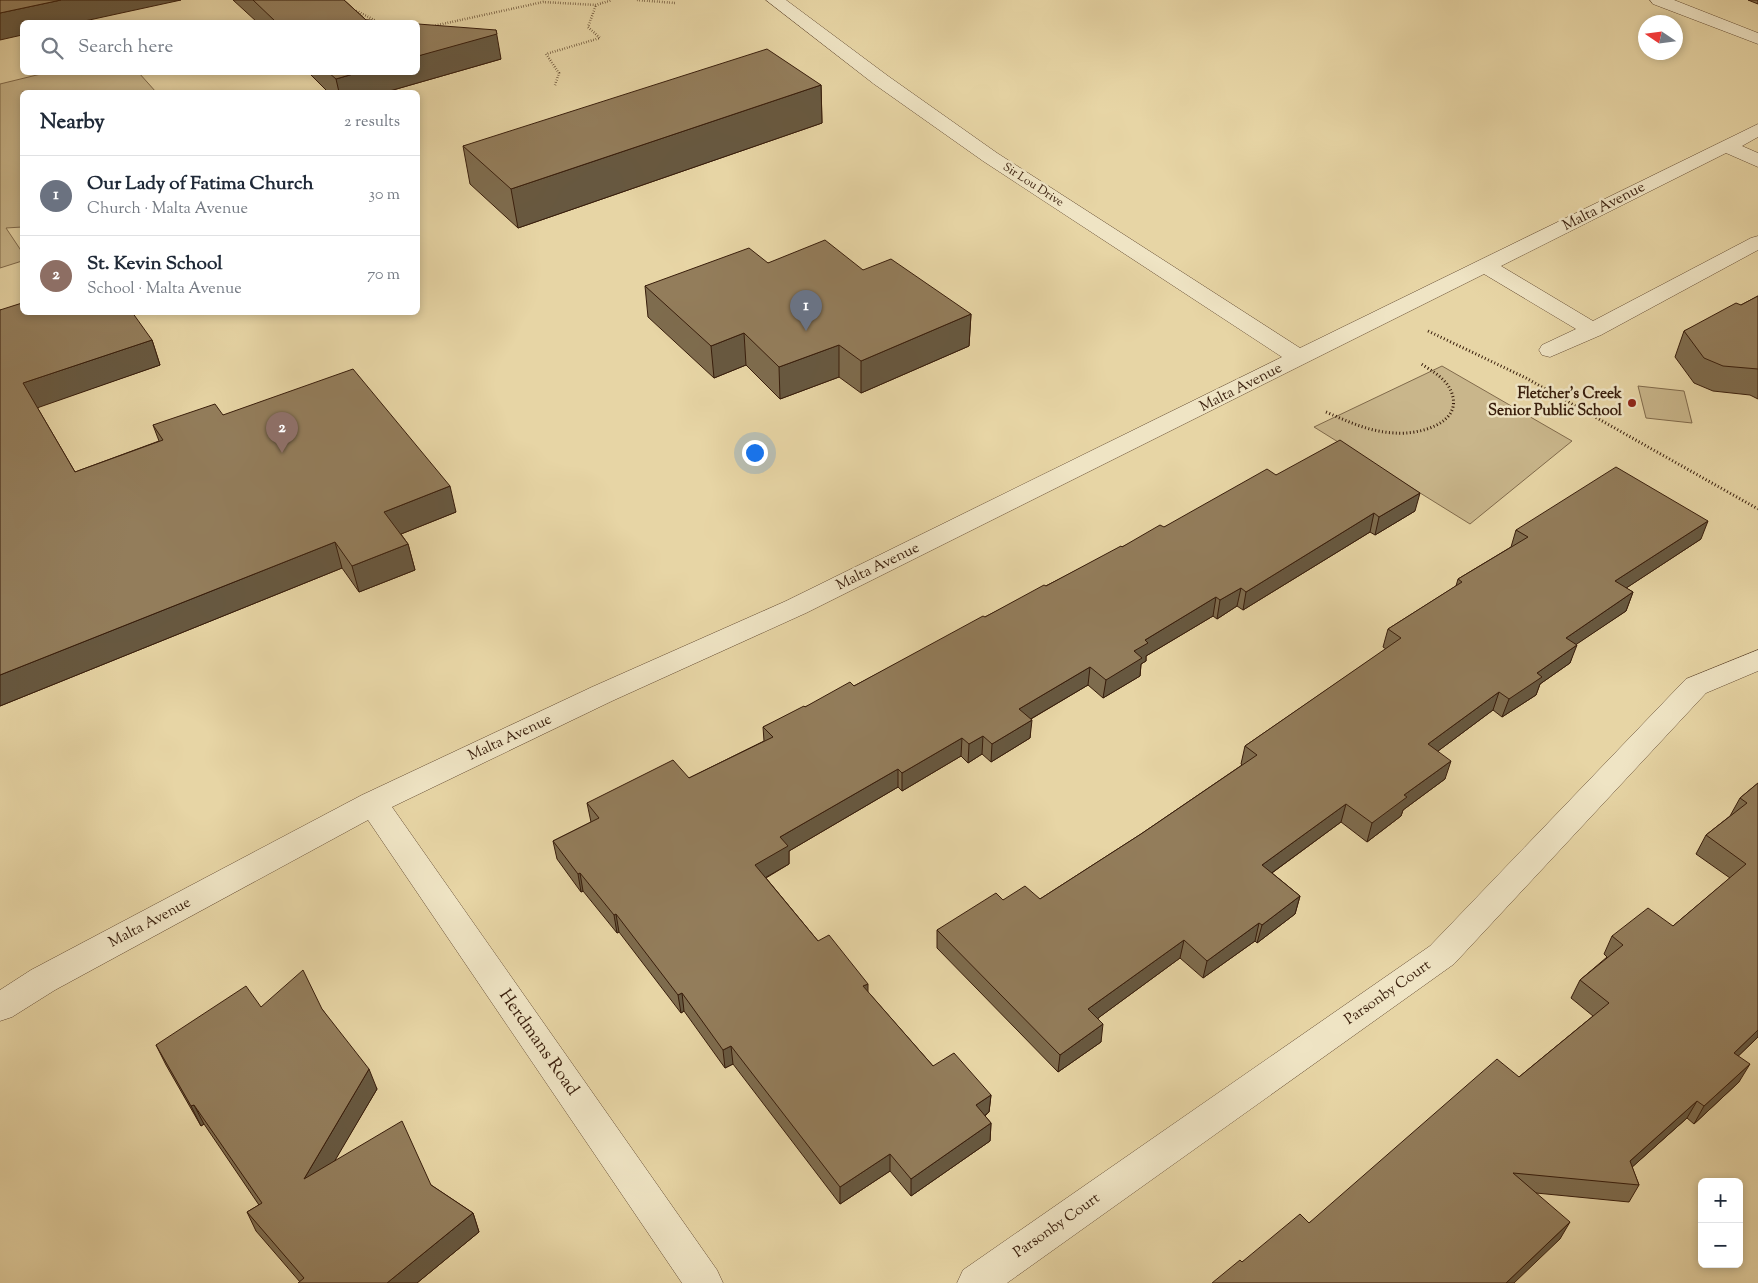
<!DOCTYPE html>
<meta charset="utf-8">
<style>
body{margin:0;font-family:"Sorts Mill Goudy",serif;background:#f2f2f3;color:#1f2937}
.controls{position:absolute;right:15px;bottom:15px;display:grid;overflow:hidden;border-radius:8px;box-shadow:0 2px 8px #0003}
.controls button{width:45px;height:45px;display:grid;place-items:center;padding:0;border:0;border-bottom:1px solid #e0e1e3;background:#fff;color:#1f2937;font:25px sans-serif}
.compass{position:absolute;left:1638px;top:15px;width:45px;height:45px;border-radius:50%;background:#fff;box-shadow:0 2px 8px #0003;rotate:283deg}
.you{position:absolute;left:754px;top:452px;width:18px;height:18px;margin:-12px;border:4px solid #fff;border-radius:50%;background:#1a73e8;box-shadow:0 0 0 8px #1a73e833}
.badge{display:grid;place-items:center;width:32px;height:32px;border-radius:50%;background:#8f2418;color:#fff;font-size:16px;font-weight:700}
.pin{position:absolute;translate:-50% -41px;filter:drop-shadow(0 1px 2px #0008)}
.pin::after{content:'';position:absolute;top:26px;width:18px;height:15px;background:inherit;clip-path:polygon(0 0,100% 0,50% 100%)}
.list{margin:0;padding:0;list-style:none}
h2{display:flex;justify-content:space-between;align-items:center;height:65px;margin:0;padding:0 20px;font-size:21px}
h2 small{font-size:16px;font-weight:400;color:#747a83}
.list li{display:grid;grid-template-columns:32px 1fr auto;gap:15px;align-items:center;box-sizing:border-box;height:80px;padding:0 20px;border-top:1px solid #e0e1e3}
.list b{display:block;font-size:19px;white-space:nowrap}
.list p{margin:0;font-size:16px;white-space:nowrap;color:#747a83}
.list em{font-size:16px;font-style:normal;color:#747a83}
.icon{flex:none;width:28px;height:28px;fill:none;stroke:currentColor;stroke-width:2;stroke-linecap:round;stroke-linejoin:round}
.map{position:relative;flex:none;width:1758px;height:1283px;overflow:hidden}
.search{position:absolute;background:#fff;box-shadow:0 2px 8px #0003;left:20px;top:20px;width:400px;height:55px;display:flex;align-items:center;gap:12px;box-sizing:border-box;padding:0 18px;border-radius:8px;color:#747a83;font-size:19px}
.panel{position:absolute;background:#fff;box-shadow:0 2px 8px #0003;left:20px;top:90px;width:400px;height:225px;border-radius:8px}
.map>svg:first-child{display:block}
</style>
<div class="map">
<svg width="1758" height="1283" viewBox="0 0 1758 1283">
<rect width="100%" height="100%" fill="#e7d5a5"/>
<filter id="stains"><feTurbulence type="fractalNoise" baseFrequency=".004" numOctaves="4"/><feColorMatrix values="0 0 0 0 .2 0 0 0 0 .09 0 0 0 0 .02 0 0 0 .5 -.17"/></filter>
<radialGradient id="worn" r=".72"><stop offset=".6" stop-color="#630" stop-opacity="0"/><stop offset="1" stop-color="#630" stop-opacity=".3"/></radialGradient>
<path fill="#c9b68b" stroke="#806a4b" d="M45 73H139L156 92H22V227L6 228 22 252V261L0 268V84Z
M1442 366 1572 441 1470 524 1314 427Z
M1638 386 1684 391 1692 423 1646 418Z"/>
<g fill="none" stroke-linecap="round" stroke-linejoin="round">
<g stroke="#644b32" stroke-width="1">
<path id="minor" d="M766 0H786L888 76 997 153 1300 348 1758 124V137L1742 146 1758 153V167L1726 153 1501 266 1593 321 1751 238 1758 236V250L1601 335 1550 357 1542 355 1539 350 1542 345 1576 329 1484 274 806 613 612 701 392 807 717 1270 723 1283H682L368 820 55 990 12 1017 0 1021V990L31 970 362 795 592 687 786 601 1282 357 983 161 874 84Z
M1650 0H1674L1758 33V44L1653 4Z
M1758 650V671L1706 693 1454 964 1007 1283H957L963 1270 1430 946 1686 679Z"/>
</g>
<path stroke="#381d0b" stroke-width="2.5" stroke-dasharray="0.5 2" stroke-linecap="butt" d="M637 0 675 3
M354 12 357 11 378 22
M433 26 543 2 596 5 612 0
M555 85 559 73 546 54 600 38 588 27 596 5"/>
<path stroke="#381d0b" stroke-width="3" stroke-dasharray="1 2.5" stroke-linecap="butt" d="M1428 331 1526 378 1758 509
M1326 412C1349 422 1370 432 1395 433 1417 435 1465 424 1451 391 1446 378 1430 370 1420 363"/>
<use href="#minor" fill="#efe4c4" fill-rule="evenodd"/>
</g>
<path fill="#7e6c4e" stroke="#381d0b" d="M233 0H344L366 20 398 22H257Z
M1748 0H1758V4Z
M501 59 386 92H328L308 72H418Z
M821 85 822 123 518 228 470 184 463 146Z
M768 263 863 270 971 314 969 346 861 393 839 377 780 399 746 365 714 378 648 317 645 286Z
M1758 296V399L1750 395 1713 391 1694 383 1675 357 1684 331 1741 305Z
M0 310 152 340 160 365 37 407 75 472 159 441 153 425 223 415 456 512 401 534 408 544 415 570 359 592 342 568 0 706Z
M1276 475 1415 511 1375 535 1370 532 1243 610 1237 606 1217 619 1213 616 1146 656V661L1141 664 1140 676 1103 698 1088 685 1031 719 1030 738 991 762 982 754 968 763 961 756 902 791 898 787 789 851V864L766 878 818 941 868 992 933 1066 991 1095 989 1112 985 1116 991 1123 990 1141 911 1196 890 1171 840 1204 733 1064 725 1068 684 1011 681 1013 619 932 617 933 583 891 581 892 557 859 553 841 591 822 587 803 689 778 764 741 763 727 805 707 854 686 985 617 1122 547Z
M1516 530 1701 539 1626 588 1633 592 1626 611 1576 644 1570 663 1540 684 1536 695 1502 717 1493 710 1438 751 1445 779 1403 810 1401 816 1367 842 1341 822 1272 873 1300 896 1295 914 1257 943 1255 941 1203 978 1180 958 1098 1018 1101 1042 1058 1072 937 948V930L1003 900 1040 899 1141 834 1242 765 1241 764 1245 746 1386 649 1383 647 1388 629 1456 586 1458 579 1511 547Z
M1758 783V1037L1738 1056 1739 1082 1694 1124 1687 1118 1632 1167 1639 1185 1629 1202 1536 1193 1560 1239 1242 1262 1309 1223 1519 1077 1593 1016 1571 998 1580 980 1607 957 1604 954 1612 936 1673 926 1730 878 1696 854 1706 835 1730 816 1740 798Z
M261 1007 322 1009 377 1089 334 1161 431 1185 473 1213 479 1232 417 1283H298L300 1282 256 1231 247 1212 259 1205 204 1124 201 1126 166 1065 156 1045Z"/>
<path fill="#675840" stroke="#381d0b" d="M61 0H181L80 22H22V35L0 40V13Z
M496 30 501 59 386 92H339L336 79 360 72H418V56Z
M821 85 822 123 518 228 511 189Z
M971 314 969 346 861 393V361Z
M744 333 746 365 714 378 711 346Z
M152 340 160 365 34 409 23 383Z
M839 345V377L780 399 779 367Z
M450 486 456 512 391 538 384 512Z
M1420 493 1415 511 1375 535 1379 517Z
M1374 513 1370 532 1243 610 1246 592Z
M1708 521 1701 539 1608 600 1615 581Z
M335 542 342 568 0 706V675Z
M408 544 415 570 359 592 352 566Z
M1241 588 1237 606 1217 619 1220 600Z
M1633 592 1626 611 1559 656 1566 638Z
M1216 597 1213 616 1146 656V661L1141 664 1140 676 1103 698 1106 680 1145 640Z
M1577 645 1570 663 1540 684 1536 695 1502 717 1509 699 1537 673Z
M1090 667 1088 685 1017 727 1019 709Z
M1499 692 1493 710 1422 763 1428 744Z
M1032 720 1030 738 991 762 992 744Z
M983 736 982 754 968 763 969 744Z
M962 738 961 756 902 791V773Z
M1451 761 1445 779 1403 810 1401 816 1367 842 1372 823 1404 795Z
M898 769V787L789 851V864L756 883 755 865 780 837Z
M1346 804 1341 822 1258 883 1262 865Z
M580 873 583 891 581 892 578 874Z
M1300 896 1295 914 1257 943 1262 925Z
M616 914 619 932 617 933 614 915Z
M1259 923 1255 941 1203 978 1207 961Z
M1184 940 1180 958 1086 1027 1088 1009Z
M868 984V1001L863 986Z
M682 993 684 1011 681 1013 678 995Z
M1103 1024 1101 1042 1058 1072 1060 1055Z
M1758 1030V1037L1724 1070 1734 1053Z
M731 1046 733 1064 725 1068 723 1050Z
M1750 1064 1739 1082 1694 1124 1704 1106Z
M369 1069 377 1089 313 1198 304 1179Z
M991 1095 989 1112 975 1123 976 1105Z
M1697 1101 1687 1118 1620 1178 1630 1161Z
M194 1105 204 1124 201 1126 191 1106Z
M991 1123 990 1141 911 1196V1179Z
M890 1154V1171L840 1204V1187Z
M473 1213 479 1232 417 1283H387Z
M1570 1222 1560 1239 1514 1283H1506Z"/>
<path fill="#937d5b" stroke="#381d0b" d="M0 0H61L0 13Z
M253 0H344L366 20 398 22H276Z
M418 24 496 30 497 34 418 56Z
M767 49 821 85 511 189 463 146Z
M328 72H360L336 79Z
M825 240 863 270 891 259 971 314 861 361 839 345 779 367 744 333 711 346 645 286 749 248 768 263Z
M1758 296V369L1723 366 1704 358 1684 331 1736 303 1741 305Z
M22 303V312H132L152 340 23 383 75 472 163 440 153 425 215 404 223 415 353 369 450 486 384 512 408 544 352 566 335 542 0 675V310Z
M1340 440 1420 493 1379 517 1374 513 1246 592 1241 588 1220 600 1216 597 1145 640 1148 643 1134 651 1142 658 1106 680 1090 667 1019 709 1032 720 992 744 983 736 969 744 962 738 902 773 898 769 780 837 788 846 755 865 818 941 829 935 868 984 863 986 933 1066 954 1053 991 1095 976 1105 991 1123 911 1179 890 1154 840 1187 731 1046 723 1050 682 993 678 995 616 914 614 915 580 873 578 874 553 841 599 818 587 803 673 760 689 778 773 737 763 727 804 706 805 707 850 682 854 686 983 616 985 617 1044 585 1046 586 1121 546 1122 547 1160 525 1164 527 1267 469 1276 475Z
M1616 467 1708 521 1615 581 1633 592 1566 638 1577 645 1537 673 1542 677 1509 699 1499 692 1428 744 1451 761 1404 795 1407 797 1372 823 1346 804 1262 865 1300 896 1262 925 1259 923 1207 961 1184 940 1088 1009 1103 1024 1060 1055 937 930 996 893 1003 900 1025 886 1040 899 1141 834 1257 755 1245 746 1401 638 1388 629 1462 582 1458 579 1528 537 1516 530Z
M1758 783V1030L1734 1053 1750 1064 1704 1106 1697 1101 1630 1161 1639 1185 1513 1173 1570 1222 1506 1283H1212L1240 1260 1242 1262 1300 1214 1309 1223 1497 1059 1519 1077 1609 1003 1580 980 1623 945 1612 936 1648 908 1673 926 1746 864 1706 835 1747 803 1740 798Z
M303 970 322 1009 369 1069 304 1179 402 1121 431 1185 473 1213 387 1283H298L304 1278 247 1212 262 1203 194 1105 191 1106 156 1045 246 986 261 1007Z"/>
<circle fill="#8f2418" stroke="#efe4c4" stroke-width="2" cx="1632" cy="403" r="5"/>
<g text-anchor="middle" dominant-baseline="central" stroke-width="5" stroke-linejoin="round" paint-order="stroke">
<g font-size="12" fill="#381d0b" stroke="#efe4c4">
<text transform="translate(1033 185) rotate(33)">Sir Lou Drive</text>
</g>
<g font-size="15" fill="#381d0b" stroke="#efe4c4">
<text transform="translate(1604 207) rotate(-27)">Malta Avenue</text>
<text transform="translate(1241 388) rotate(-27)">Malta Avenue</text>
<text transform="translate(878 567) rotate(-26)">Malta Avenue</text>
<text transform="translate(510 738) rotate(-25)">Malta Avenue</text>
<text transform="translate(150 923) rotate(-28)">Malta Avenue</text>
<text transform="translate(1388 993) rotate(-35)">Parsonby Court</text>
<text transform="translate(1057 1226) rotate(-35)">Parsonby Court</text>
</g>
<g font-size="15" font-weight="bold" fill="#381d0b" stroke="#efe4c4" text-anchor="end">
<text x="1622" y="394">Fletcher's Creek<tspan x="1622" dy="17">Senior Public School</tspan></text>
</g>
<g font-size="18" fill="#381d0b" stroke="#efe4c4">
<text transform="translate(538 1043) rotate(55)">Herdmans Road</text>
</g>
</g>
<rect width="100%" height="100%" filter="url(#stains)"/>
<rect width="100%" height="100%" fill="url(#worn)"/>
</svg>
<div class="controls">
<button>+</button>
<button>−</button>
</div>
<svg class="compass" viewBox="-18 -18 36 36"><path d="M0-13l5 13h-10z" fill="#e53935"/><path d="M0 13l5-13h-10z" fill="#747a83"/></svg>
<div class="you"></div>
<div class="pin badge" style="left:806px;top:331px;background:#6b7280">1</div>
<div class="pin badge" style="left:282px;top:453px;background:#8d6e63">2</div>
<div class="search"><svg class="icon" aria-label="search" viewBox="0 0 24 24"><circle cx="10" cy="10" r="6"/><path d="M15 15l6 6"/></svg>Search here</div>
<section class="panel">
<h2>Nearby<small>2 results</small></h2>
<ul class="list">
<li><span class="badge" style="background:#6b7280">1</span><div><b>Our Lady of Fatima Church</b><p>Church · Malta Avenue</p></div><em>30 m</em></li>
<li><span class="badge" style="background:#8d6e63">2</span><div><b>St. Kevin School</b><p>School · Malta Avenue</p></div><em>70 m</em></li>
</ul>
</section>
</div>
